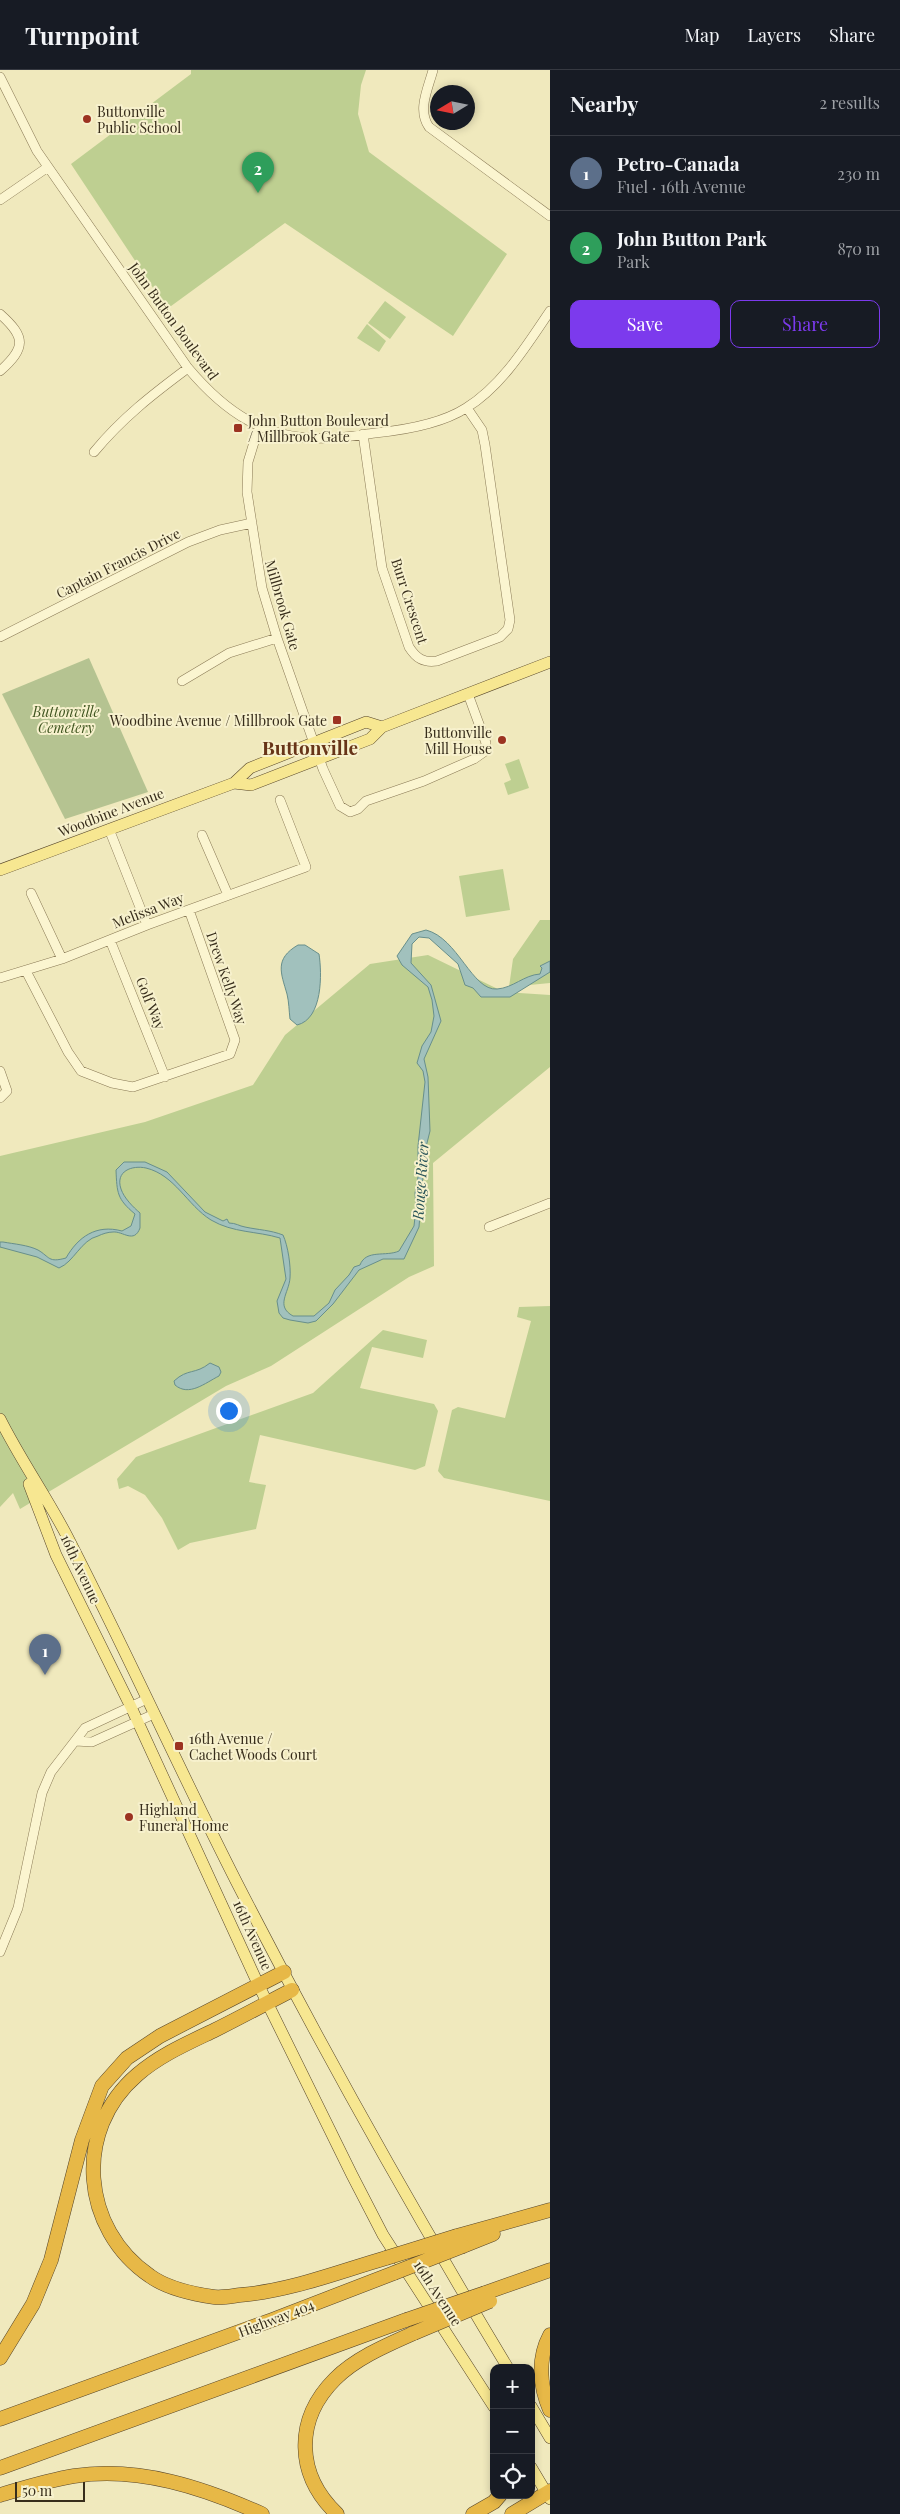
<!DOCTYPE html>
<meta charset="utf-8">
<style>
body{margin:0;font-family:"Playfair Display",serif;background:#20242c;color:#f1f3f6}
.controls{position:absolute;right:15px;bottom:15px;display:grid;overflow:hidden;border-radius:10px;box-shadow:0 2px 8px #0003}
.controls button{width:45px;height:45px;display:grid;place-items:center;padding:0;border:0;border-bottom:1px solid #363941;background:#171b24;color:#f1f3f6;font:25px sans-serif}
.compass{position:absolute;left:430px;top:15px;width:45px;height:45px;border-radius:50%;background:#171b24;box-shadow:0 2px 8px #0003;rotate:260deg}
.scale{position:absolute;left:15px;bottom:12px;width:70px;box-sizing:border-box;padding-left:5px;border:2px solid #372d1b;border-top:0;font-size:14px;line-height:18px;white-space:nowrap;color:#372d1b;-webkit-text-stroke:4px #f7f1cd;paint-order:stroke}
.you{position:absolute;left:228px;top:1340px;width:18px;height:18px;margin:-12px;border:4px solid #fff;border-radius:50%;background:#1a73e8;box-shadow:0 0 0 8px #1a73e833}
.badge{display:grid;place-items:center;width:32px;height:32px;border-radius:50%;background:#7c3aed;color:#fff;font-size:16px;font-weight:700}
.pin{position:absolute;translate:-50% -41px;filter:drop-shadow(0 1px 2px #0008)}
.pin::after{content:'';position:absolute;top:26px;width:18px;height:15px;background:inherit;clip-path:polygon(0 0,100% 0,50% 100%)}
.list{margin:0;padding:0;list-style:none}
h2{display:flex;justify-content:space-between;align-items:center;height:65px;margin:0;padding:0 20px;font-size:21px}
h2 small{font-size:16px;font-weight:400;color:#9ea1a6}
.list li{display:grid;grid-template-columns:32px 1fr auto;gap:15px;align-items:center;box-sizing:border-box;height:75px;padding:0 20px;border-top:1px solid #363941}
.list b{display:block;font-size:19px;white-space:nowrap}
.list p{margin:0;font-size:16px;white-space:nowrap;color:#9ea1a6}
.list em{font-size:16px;font-style:normal;color:#9ea1a6}
.actions{display:flex;gap:10px;padding:15px 20px}
.actions a{flex:1;padding:11px 0;border:1px solid #7c3aed;border-radius:10px;text-align:center;font-size:18px;color:#7c3aed}
.actions .main{background:#7c3aed;color:#fff}
.icon{flex:none;width:28px;height:28px;fill:none;stroke:currentColor;stroke-width:2;stroke-linecap:round;stroke-linejoin:round}
.map{position:relative;flex:none;width:550px;height:2444px;overflow:hidden}
header{display:flex;align-items:center;gap:30px;box-sizing:border-box;height:70px;padding:0 25px;background:#171b24;border-bottom:1px solid #363941}
header strong{font-size:24px}
nav{display:flex;gap:28px;margin-inline-start:auto;font-size:18px}
main{display:flex}
aside{flex:1;background:#171b24}
.map>svg:first-child{display:block}
</style>
<header>
<strong>Turnpoint</strong>
<nav><a>Map</a><a>Layers</a><a>Share</a></nav>
</header>
<main>
<div class="map">
<svg width="550" height="2444" viewBox="0 0 550 2444">
<rect width="100%" height="100%" fill="#f0e9bd"/>
<path fill="#becf91" d="M191 0H366L361 15 358 44 369 82 507 184 453 266 285 153 167 239 71 94 191 4Z
M385 231 406 247 390 269 368 253Z
M367 254 386 271 379 282 357 268Z
M519 689 529 718 508 725 504 713 511 710 505 694Z
M503 799 510 840 466 847 459 806Z
M540 850H550V913L509 917 513 889Z
M428 885 504 922 550 925V997L433 1093 434 1196 409 1207 271 1296 226 1316 20 1439 13 1423 0 1437V1086L145 1052 253 1015 285 965 370 894Z
M550 1236V1431L444 1408 438 1401 452 1340 458 1337 505 1348 531 1251 517 1247 519 1237Z
M383 1260 427 1270 423 1288 372 1277 360 1318 434 1334 438 1341 425 1396 415 1400 260 1365 249 1412 266 1415 256 1459 190 1473 178 1480 162 1448 145 1425 128 1416 119 1419 117 1409 136 1387 313 1323Z"/>
<path fill="#b5c391" d="M89 588 148 722 65 749 2 624Z"/>
<path fill="#a1c1bd" stroke="#688f8b" d="M426 860C458 868 472 921 497 919 513 918 524 905 540 904L542 898 540 896 550 891V902L510 927H481L473 918 465 915 458 894 429 868 419 867 412 874 411 893 431 915 441 951 424 989 428 1007 430 1061 425 1081 419 1157 404 1189H383L359 1200 333 1234 316 1251 308 1253 290 1250 283 1248 279 1243 277 1231 286 1209 280 1168C257 1161 233 1163 211 1150 187 1135 175 1105 146 1098 132 1095 115 1101 121 1119 124 1128 133 1137 140 1143V1158C134 1174 123 1161 113 1162 108 1162 102 1164 98 1166 81 1170 74 1192 59 1198L37 1187 0 1177V1172H3C14 1174 28 1175 38 1180 50 1187 48 1193 66 1188 78 1167 96 1154 122 1161L131 1156 135 1144C117 1129 117 1123 116 1100L124 1092H145L167 1102 205 1142 223 1151 227 1149 229 1153C236 1153 239 1156 245 1157 259 1160 270 1160 283 1165 288 1176 291 1196 290 1208 289 1223 275 1236 293 1246H314L329 1233 335 1220 349 1205 354 1197 360 1195C366 1179 386 1187 399 1181L414 1156 416 1138 415 1123 418 1107V1076L425 1012 423 1001 417 993 422 976 431 962 434 946 432 930 428 917 402 895 397 886 412 864Z
M298 875H305L319 884C322 903 323 949 297 955L290 949C289 941 289 932 287 924 281 903 274 889 298 875Z
M210 1293 219 1297 221 1302 219 1306C205 1313 189 1327 175 1315L174 1311C188 1298 195 1305 210 1293Z"/>
<g fill="none" stroke-linecap="round" stroke-linejoin="round">
<g stroke="#897955" stroke-width="10">
<path id="minor" d="M433 0C428 19 417 40 429 57L550 146
M0 7 37 81 188 298C225 342 266 371 327 368 343 368 359 365 375 363 405 360 441 354 466 338 502 316 527 275 550 241
M0 130 48 97
M0 244C26 267 26 278 0 301
M259 356 248 392 247 422 262 518 277 568 323 699 340 736 350 742 358 739 366 731 424 711 474 689 484 682 486 673 468 624
M363 364 382 498 409 577C416 588 423 593 437 591L500 567 508 559 510 550 485 375 482 360 467 338
M94 382C122 348 153 324 188 298
M0 567 188 472 220 460 252 453
M182 611 229 583 277 568
M109 759 147 855
M202 765 228 825
M31 823 62 889
M110 870 165 1007
M26 901 68 982 81 1001 112 1013 133 1017 230 984 235 970 189 840
M0 908 62 889 147 855 306 797 280 730
M0 1001 7 1021 0 1028
M489 1157 550 1133
M76 1671 92 1672 154 1644
M0 1882 18 1838 42 1723 51 1702 85 1658 147 1629"/>
</g>
<g stroke="#56452a" stroke-width="12">
<path id="major" d="M234 713 251 715 370 669 382 657 550 592
M0 800 234 713 250 698 366 652 382 657
M0 1349C20 1389 46 1426 67 1466 126 1580 178 1697 236 1811 321 1977 412 2139 508 2298
M29 1414 56 1485 131 1637 259 1916 352 2105 383 2165 494 2337
M531 2336 550 2368
M531 2397 550 2429"/>
</g>
<g stroke="#56452a" stroke-width="15">
<path id="highway" d="M292 1920C267 1933 241 1947 215 1960 188 1973 160 1985 137 2005 73 2060 81 2159 150 2206 168 2219 193 2224 214 2227 222 2228 232 2226 240 2225 290 2221 338 2202 386 2188
M457 2166 550 2140
M463 2176 493 2164
M485 2223 550 2200
M550 2265C537 2289 540 2317 550 2340
M0 2288 33 2234 51 2190 82 2070 102 2016 127 1988 160 1966 284 1902
M0 2349 272 2250 394 2203
M0 2398 406 2250
M0 2425C24 2418 49 2410 74 2406 139 2396 204 2418 262 2444
M337 2444C296 2405 294 2350 335 2309 356 2288 387 2275 414 2263
M473 2444 494 2432 500 2425
M512 2444 550 2421"/>
</g>
<use href="#minor" stroke="#fbf5d0" stroke-width="9"/>
<use href="#major" stroke="#f7e791" stroke-width="11"/>
<use href="#highway" stroke="#e7b847" stroke-width="14"/>
<g stroke="#56452a" stroke-width="15" stroke-linecap="butt">
<path id="highway-bridge" d="M386 2188 457 2166
M394 2203 463 2176
M406 2250 485 2223
M414 2263 490 2231"/>
</g>
<use href="#highway-bridge" stroke="#e7b847" stroke-width="14"/>
</g>
<g fill="#9c3321" stroke="#f7f1cd" stroke-width="2">
<circle cx="87" cy="49" r="5"/>
<rect x="233" y="353" width="10" height="10" rx="2.5"/>
<rect x="332" y="645" width="10" height="10" rx="2.5"/>
<circle cx="502" cy="670" r="5"/>
<rect x="174" y="1671" width="10" height="10" rx="2.5"/>
<circle cx="129" cy="1747" r="5"/>
</g>
<g text-anchor="middle" dominant-baseline="central" stroke-width="4" stroke-linejoin="round" paint-order="stroke">
<g font-size="14" fill="#372d1b" stroke="#f7f1cd" text-anchor="start">
<text x="97" y="41">Buttonville<tspan x="97" dy="16">Public School</tspan></text>
<text x="248" y="350">John Button Boulevard<tspan x="248" dy="16">/ Millbrook Gate</tspan></text>
<text x="327" y="650" text-anchor="end">Woodbine Avenue / Millbrook Gate</text>
<text x="492" y="662" text-anchor="end">Buttonville<tspan x="492" dy="16">Mill House</tspan></text>
<text x="189" y="1668">16th Avenue /<tspan x="189" dy="16">Cachet Woods Court</tspan></text>
<text x="139" y="1739">Highland<tspan x="139" dy="16">Funeral Home</tspan></text>
</g>
<g font-size="14" fill="#372d1b" stroke="#f7f1cd">
<text transform="translate(174 251) rotate(54)">John Button Boulevard</text>
<text transform="translate(118 493) rotate(-27)">Captain Francis Drive</text>
<text transform="translate(410 531) rotate(72)">Burr Crescent</text>
<text transform="translate(283 535) rotate(74)">Millbrook Gate</text>
<text transform="translate(111 742) rotate(-21)">Woodbine Avenue</text>
<text transform="translate(148 840) rotate(-21)">Melissa Way</text>
<text transform="translate(227 908) rotate(71)">Drew Kelly Way</text>
<text transform="translate(151 933) rotate(68)">Golf Way</text>
<text transform="translate(81 1499) rotate(65)">16th Avenue</text>
<text transform="translate(253 1865) rotate(66)">16th Avenue</text>
<text transform="translate(438 2223) rotate(57)">16th Avenue</text>
<text transform="translate(276 2248) rotate(-21)">Highway 404</text>
</g>
<g font-size="14" font-style="italic" fill="#405520" stroke="#f7f1cd">
<text x="66" y="641">Buttonville<tspan x="66" dy="16">Cemetery</tspan></text>
</g>
<g font-size="15" font-style="italic" fill="#295458" stroke="#f7f1cd">
<text transform="translate(420 1111) rotate(-86)">Rouge River</text>
</g>
<g font-size="19" font-weight="bold" fill="#673418" stroke="#f7f1cd">
<text x="310" y="677">Buttonville</text>
</g>
</g>
</svg>
<div class="controls">
<button>+</button>
<button>−</button>
<button><svg class="icon" aria-label="locate" viewBox="0 0 24 24"><circle cx="12" cy="12" r="6"/><path d="M12 2v4M12 18v4M2 12h4M18 12h4"/></svg></button>
</div>
<svg class="compass" viewBox="-18 -18 36 36"><path d="M0-13l5 13h-10z" fill="#e53935"/><path d="M0 13l5-13h-10z" fill="#9ea1a6"/></svg>
<div class="scale">50 m</div>
<div class="you"></div>
<div class="pin badge" style="left:45px;top:1605px;background:#5c6f8a">1</div>
<div class="pin badge" style="left:258px;top:123px;background:#2e9e5b">2</div>
</div>
<aside>
<h2>Nearby<small>2 results</small></h2>
<ul class="list">
<li><span class="badge" style="background:#5c6f8a">1</span><div><b>Petro-Canada</b><p>Fuel · 16th Avenue</p></div><em>230 m</em></li>
<li><span class="badge" style="background:#2e9e5b">2</span><div><b>John Button Park</b><p>Park</p></div><em>870 m</em></li>
</ul>
<div class="actions"><a class="main">Save</a><a>Share</a></div>
</aside>
</main>
